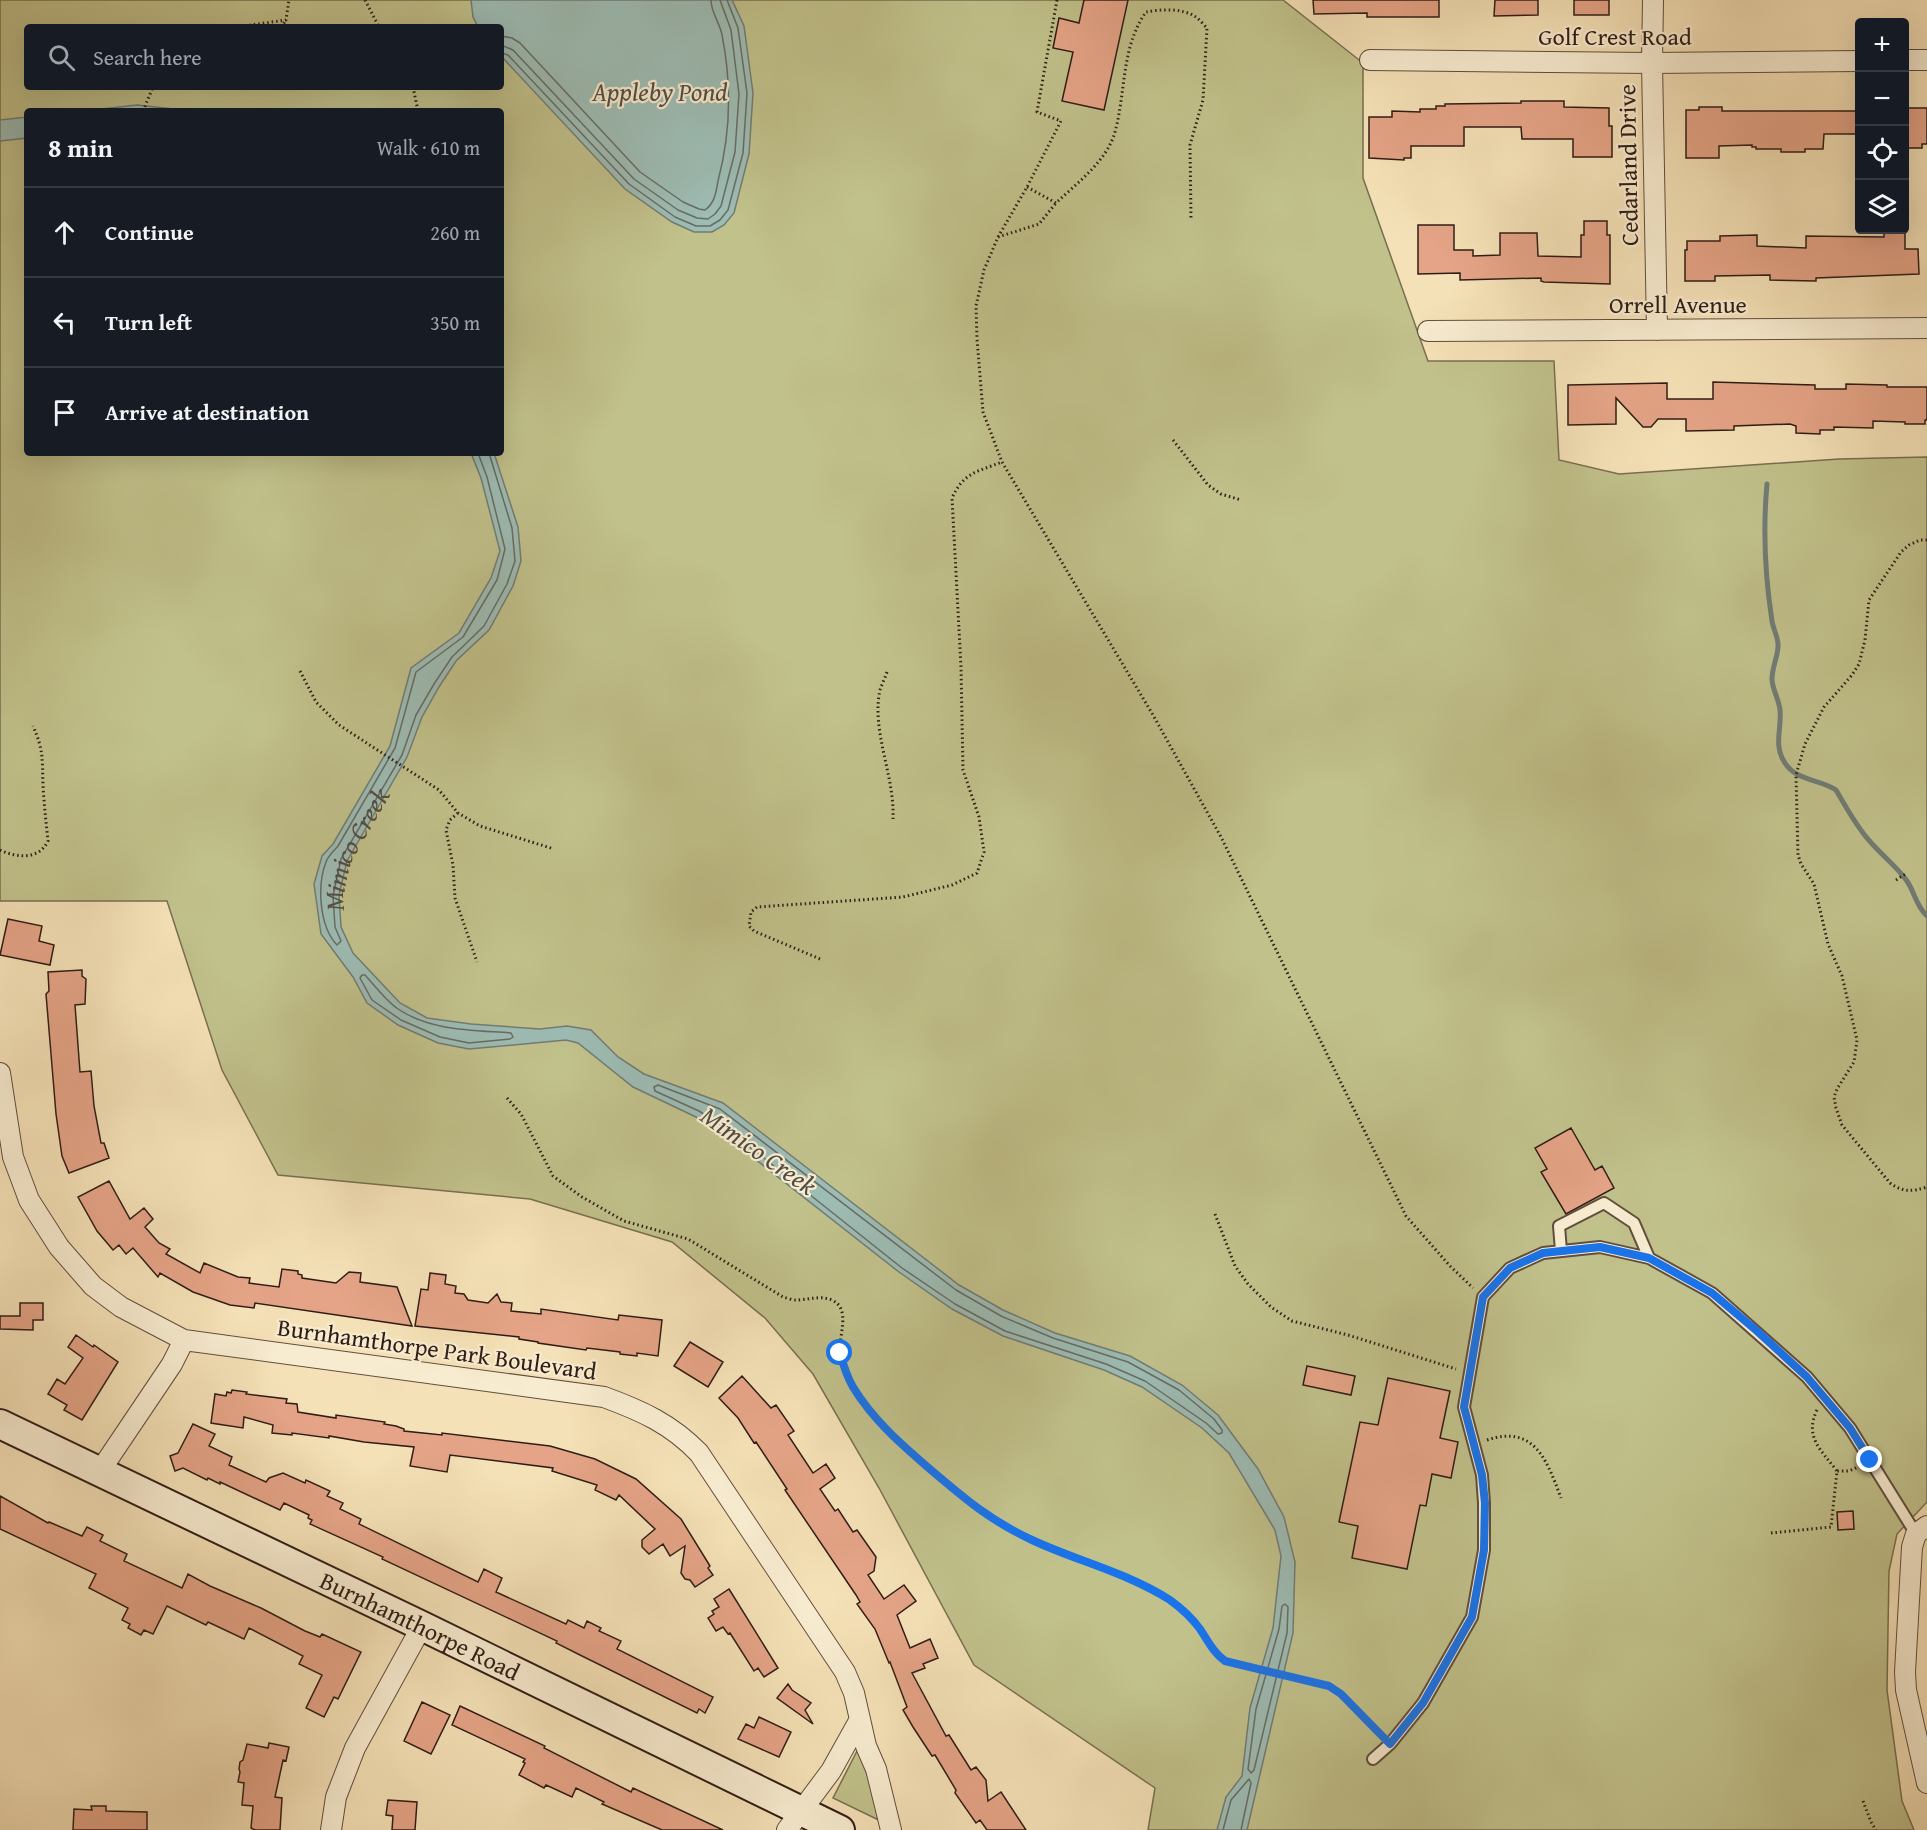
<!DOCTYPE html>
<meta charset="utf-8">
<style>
body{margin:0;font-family:"Gentium Book Plus",serif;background:#242831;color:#f1f3f6}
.controls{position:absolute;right:18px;top:18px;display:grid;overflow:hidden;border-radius:6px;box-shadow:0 6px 24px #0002}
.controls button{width:54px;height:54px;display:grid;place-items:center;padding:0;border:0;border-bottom:2px solid #363941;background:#171b24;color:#f1f3f6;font:30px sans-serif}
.stop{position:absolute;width:18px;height:18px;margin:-14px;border:4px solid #1a73e8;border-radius:50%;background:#fff}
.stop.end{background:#1a73e8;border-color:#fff;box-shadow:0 2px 6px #0008}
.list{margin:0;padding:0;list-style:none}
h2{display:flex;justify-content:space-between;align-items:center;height:78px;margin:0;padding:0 24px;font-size:26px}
h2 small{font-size:20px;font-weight:400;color:#9ea1a6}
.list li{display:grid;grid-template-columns:39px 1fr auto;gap:18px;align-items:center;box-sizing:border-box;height:90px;padding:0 24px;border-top:2px solid #363941}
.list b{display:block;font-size:22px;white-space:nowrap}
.list em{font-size:20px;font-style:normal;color:#9ea1a6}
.icon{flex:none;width:33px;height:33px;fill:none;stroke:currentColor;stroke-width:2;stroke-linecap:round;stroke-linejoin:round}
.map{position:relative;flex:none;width:1927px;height:1830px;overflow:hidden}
.search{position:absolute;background:#171b24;box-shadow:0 6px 24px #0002;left:24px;top:24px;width:480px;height:66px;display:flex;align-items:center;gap:15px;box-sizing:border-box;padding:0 21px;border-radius:6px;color:#9ea1a6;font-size:22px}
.panel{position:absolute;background:#171b24;box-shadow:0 6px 24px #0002;left:24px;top:108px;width:480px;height:348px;border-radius:6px}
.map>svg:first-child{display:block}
</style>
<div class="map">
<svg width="1927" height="1830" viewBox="0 0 1927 1830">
<rect width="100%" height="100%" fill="#f5e1b7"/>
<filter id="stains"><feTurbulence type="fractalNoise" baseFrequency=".00333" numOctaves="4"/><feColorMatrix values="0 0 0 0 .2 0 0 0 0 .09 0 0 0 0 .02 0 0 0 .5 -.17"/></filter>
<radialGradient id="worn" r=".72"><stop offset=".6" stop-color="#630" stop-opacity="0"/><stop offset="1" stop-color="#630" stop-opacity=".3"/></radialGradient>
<path fill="#c1c18b" stroke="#786f50" stroke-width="1.5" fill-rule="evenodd" d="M0 0H1283L1363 63V178L1428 361H1554L1559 460 1619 474 1839 459 1927 457V1502L1897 1534 1889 1571 1887 1690 1902 1801 1914 1830H1148L1155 1788 974 1665 879 1488 813 1374 765 1318 672 1242 530 1199 278 1175 222 1070 167 901H0ZM27 27H501V87H27ZM27 111H501V453H27Z
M857 1751 869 1753 889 1825 833 1798Z"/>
<path fill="#9dbcb4" stroke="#717c75" stroke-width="1.5" d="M471 0H732L744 26 753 93 749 154 734 213 724 225 712 232H694L672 222 625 189 501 56V27H478L473 17Z
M137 105 192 111H83Z
M27 117V138L0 141V120Z
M471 453H494L518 527 521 561 513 586 489 630 456 661 439 687 422 717 407 757 347 861 339 895 341 927 353 953 400 1003 427 1018 471 1024 540 1029 567 1026 591 1030 618 1057 644 1074 723 1103 959 1285 1003 1310 1055 1333 1130 1356 1182 1385 1218 1415 1258 1469 1284 1517 1295 1562 1293 1633 1247 1830H1217L1226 1797 1242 1776 1250 1708 1273 1628 1281 1556 1275 1530 1229 1453 1202 1428 1142 1387 1104 1370 1003 1336 952 1309 899 1272 727 1137 696 1117 633 1087 578 1043 566 1040 469 1049 438 1043 398 1025 367 1003 353 977 321 934 314 884 322 856 333 844 390 746 411 668 459 633 491 578 500 551 481 478Z"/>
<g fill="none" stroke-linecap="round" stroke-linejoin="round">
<g stroke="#666c65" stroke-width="1.5">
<path d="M501 36 512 38 520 43 640 172 683 202 699 209 705 210C715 203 716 192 718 181 731 132 732 85 722 35 720 23 711 13 711 0"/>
<path d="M501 45 513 50 634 179 678 210 697 218 708 219 715 214 721 206 735 152 739 94 731 30 720 0"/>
<path d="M501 53 508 55 629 184 675 217 696 226H710L720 220 728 210 743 153 747 93 738 28 727 0"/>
<path id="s1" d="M478 453 487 477 505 549 497 580 463 637 416 672 395 748 338 846C334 851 328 856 326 862 317 885 319 926 337 945L341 941 335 927 333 896 341 859 402 755 416 715 434 684 452 657 484 626 507 584 515 561 512 528 489 453"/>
<path d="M362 975H365C375 986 386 1001 398 1009 431 1031 472 1030 511 1033L513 1037 510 1039 469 1043 440 1037 401 1020 372 1000 360 978Z"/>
<path d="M658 1085 720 1109 956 1290 1001 1316 1053 1338 1128 1362 1179 1390 1214 1419 1222 1430V1433L1218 1434 1206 1423 1145 1381 1106 1364 1005 1331 955 1304 902 1268 731 1132 699 1111 655 1091 654 1087Z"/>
<path d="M1285 1604 1288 1607 1287 1633 1254 1770 1251 1773 1248 1769 1256 1709 1279 1629 1282 1606Z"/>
<path d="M1223 1830 1231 1800 1249 1779 1251 1783 1241 1830"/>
</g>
<path stroke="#717c75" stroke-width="5" d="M1767 484C1763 528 1765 576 1772 621 1773 628 1777 635 1778 643 1779 655 1772 666 1772 679 1772 689 1779 699 1780 710 1782 728 1773 746 1785 763 1796 781 1820 779 1836 790 1844 804 1853 820 1863 833 1876 851 1894 863 1907 881 1915 893 1916 906 1927 916"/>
</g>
<path fill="#e5a487" stroke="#301d16" stroke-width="1.5" d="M1084 0H1128L1104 110 1062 101 1073 52 1053 48 1059 18 1079 23Z
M1313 0H1439V17H1367V13L1314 14Z
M1495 0H1538V15L1494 16Z
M1574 0H1609V15H1574Z
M1521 101H1564V107L1609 108V126H1612V157H1573V139H1522L1521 127H1464V146H1411V158H1404V160L1369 158V117H1392V111L1420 112V109H1436V106H1445V104L1521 103Z
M1699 107H1722V111H1860V134H1824L1823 149H1805V152H1781V149H1756V147H1752V145L1719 146V158H1686V110H1699Z
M1905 108H1927V144H1922V148H1905Z
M1584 221H1607V235H1610V284L1544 282 1541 281V278L1460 280V273L1418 274V225H1454V250H1473V256L1500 255V233H1537L1538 256 1581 257V235H1584Z
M1905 232V249H1918L1919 274 1816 278V281L1770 280V275L1715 276V281H1685V250H1687V241H1720V236L1757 235V246L1806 248V236L1884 237V233Z
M1713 382 1815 385V389H1846V384L1887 385V387H1927V420H1925V424H1905V422L1873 421V428L1834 427V430H1820V434L1796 433V426L1790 424 1734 426V430L1686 431V419H1658L1651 427H1643L1616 398V424L1568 425V385L1667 383V399H1713Z
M8 919 42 926 39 941 54 945 50 965 0 955Z
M82 970V976L86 979 85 1004 75 1005 80 1072 91 1071 94 1106 101 1143H104L109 1158 69 1173 62 1156 56 1114 46 994 49 991 48 972Z
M1571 1128 1595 1170 1602 1166 1614 1188 1566 1214 1541 1172 1547 1169 1535 1148Z
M109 1181 130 1219 144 1208 153 1219 145 1227 159 1243 170 1249 166 1254 200 1273 204 1263 238 1277 250 1278 249 1283 279 1287 282 1269 298 1271V1274L302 1275V1278L336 1283 349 1272 361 1273 360 1282 397 1287 412 1326 255 1303 254 1308 230 1305 193 1292 160 1273 158 1277 133 1248 126 1254 119 1245 113 1250 97 1231 78 1197Z
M430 1273 446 1275 445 1284 456 1286 455 1293 464 1294 468 1300 488 1303 497 1294 501 1302 512 1303 511 1311 541 1314V1309L618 1320 619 1315 662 1320 658 1356 637 1353V1356L620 1354V1352L587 1348 586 1350 538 1343V1342L519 1339V1337L415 1326 421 1289 428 1290Z
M20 1303H43V1320H33V1330L0 1329V1316H20Z
M76 1335 93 1347 94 1345 118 1362 82 1420 64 1410 67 1405 48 1394 57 1379 65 1384 83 1358 68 1347Z
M690 1342 723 1362 708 1387 674 1366Z
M1307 1366 1355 1376 1351 1395 1303 1385Z
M742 1376 771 1408 776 1405 794 1431 788 1435 813 1473 826 1464 835 1478 820 1489 835 1511 838 1509 853 1532 857 1530 876 1557 874 1571 868 1575 884 1599 904 1585 916 1601 897 1615 910 1648 930 1639 938 1658 923 1664 925 1668 912 1673 946 1736 949 1735 971 1770 976 1767 986 1780 988 1801 1001 1792 1026 1830H987L980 1820 976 1823 955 1793 956 1790 935 1755 932 1756 913 1727 903 1710 907 1707 890 1662 889 1663 875 1629 857 1604 860 1602 856 1595 785 1490 787 1489 756 1442 754 1443 738 1418 719 1398Z
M1388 1378 1450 1391 1440 1438 1458 1442 1451 1478 1432 1474 1426 1506 1420 1505 1407 1569 1352 1558 1358 1526 1339 1522 1360 1422 1378 1425Z
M232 1390 247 1392 246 1394 287 1399 286 1403 297 1404 298 1412 336 1418V1415L385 1422 384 1424 396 1426 404 1429V1431L442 1435V1433L550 1446 595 1459 636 1479 681 1519 710 1566 708 1568 713 1575 695 1587 690 1580 685 1579 681 1573 685 1546 670 1556 663 1544 649 1554 642 1547V1540L655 1529 619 1495 616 1500 595 1490 597 1485 552 1471 553 1468 450 1455 447 1472 410 1466 414 1447 364 1442 329 1436V1438L292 1433V1435L272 1433 273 1425 244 1417 243 1428 211 1423 215 1394 226 1396 227 1392 231 1393Z
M193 1424 215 1434 209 1446 232 1457 229 1465 266 1482 269 1478 283 1473 305 1483 306 1480 330 1491 327 1496 343 1503 340 1509 361 1519 359 1524 478 1582 484 1569 502 1578 496 1592 566 1624 568 1620 584 1628 587 1621 601 1628 599 1631 621 1641 617 1649 713 1697 705 1713 699 1709 697 1713 580 1655 556 1643 557 1641 382 1559 383 1557 310 1524 312 1520 308 1518 309 1515 284 1503 280 1510 220 1482V1484L208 1478 207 1480 183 1468 175 1471 170 1456 178 1453Z
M0 1496 48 1523 49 1522 82 1536 87 1527 103 1535 100 1541 127 1554 124 1561 182 1588 188 1574 210 1586 261 1608 305 1631 320 1637 322 1634 361 1652 338 1699 334 1697 324 1717 306 1708 322 1675 299 1664 303 1656 249 1628 244 1639 208 1622 206 1625 167 1606 153 1634 144 1630 141 1635 128 1628 130 1624 122 1620 128 1608 89 1588 96 1574 0 1529Z
M1853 1511 1854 1529 1838 1530 1837 1512Z
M729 1589 778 1668 764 1677 758 1668 754 1671 730 1633 728 1634 723 1627 716 1631 708 1618 714 1614 712 1611 719 1607 714 1599Z
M788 1684 792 1690 811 1703 805 1710 813 1724 777 1698Z
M422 1702 450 1715 431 1754 404 1741Z
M460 1706 545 1746 544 1748 631 1792 633 1788 723 1830H662L602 1804 604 1802 576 1788 572 1797 546 1785 544 1788 519 1775 525 1763 523 1762 525 1759 452 1725Z
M759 1717 791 1732 779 1757 738 1739 746 1724 754 1728Z
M269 1743 289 1747 286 1761 283 1760 275 1797 282 1798 280 1830H255L251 1828 253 1806 242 1805 244 1783 238 1782 240 1772 239 1769 240 1762 243 1760 247 1744 268 1748Z
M388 1800 417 1802 415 1830H392L393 1816 386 1815Z
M91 1806H106V1811L147 1812V1830H73L74 1809 92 1810Z"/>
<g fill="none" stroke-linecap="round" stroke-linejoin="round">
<g stroke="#614e3e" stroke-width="14">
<path id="lane" d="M1561 1251 1559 1226 1604 1203 1634 1223 1649 1258
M1373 1759 1390 1744 1423 1703 1472 1617 1484 1550V1503L1482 1475 1464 1407 1483 1297 1510 1268 1543 1253 1600 1247 1649 1258 1712 1293 1807 1377 1850 1428 1916 1534"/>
</g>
<g stroke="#614e3e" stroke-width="22">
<path id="street" d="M1653 0 1652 63 1657 330
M1370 60 1652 63 1860 61
M1904 60H1927
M1428 331 1927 328
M0 1073 13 1157 29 1200 59 1247 93 1286 121 1307 184 1340 604 1397C642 1411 671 1424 699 1453L845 1672 854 1693 866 1746 876 1769 891 1830
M100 1471 172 1364 184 1340
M1927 1526 1916 1534 1912 1547 1905 1672 1906 1690 1927 1783
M331 1830 336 1797 355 1748 422 1626
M787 1830 831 1771 860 1719"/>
</g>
<g stroke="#301d16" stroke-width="32">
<g id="secondary">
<path id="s2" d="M0 1424 422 1626 840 1830"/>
</g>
</g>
<path stroke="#301d16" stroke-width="3" stroke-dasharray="1.5 3" stroke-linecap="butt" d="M365 0 379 27
M1057 0 1037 112 1061 121 1027 187 998 237 984 270 976 306 977 339 983 412 1002 462 1153 715 1221 837 1406 1216 1450 1266 1473 1288
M236 27 286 20 289 0
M281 27 286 20
M413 87 418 111
M143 111 153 87
M1027 187 1056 203C1077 183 1107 161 1115 132 1126 92 1121 47 1146 12 1161 9 1183 8 1196 17 1200 20 1204 25 1207 28L1203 100 1190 145 1191 219
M998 237 1039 224 1056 203
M1173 440 1208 485 1221 494 1241 500
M1927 540H1920L1909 545 1901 552 1869 600 1865 640 1859 664 1852 675 1824 707 1805 744 1796 775 1798 855 1801 864 1814 884 1828 944 1842 976 1857 1040 1854 1062 1837 1089 1834 1097 1836 1108 1842 1125 1890 1183C1902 1192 1912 1192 1927 1187
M300 671 316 702 339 725 439 790 458 813 480 826 554 849
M887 672C885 678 882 684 880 690 871 731 895 776 893 819
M458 813 450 820 446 830 453 865 455 898 477 962
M0 850C17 858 39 860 48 841 46 822 44 804 43 785 42 759 44 751 33 726
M1896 880 1907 873
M820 959 754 931 749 926 751 912 757 907 903 897 952 885 977 873 984 852 979 817 963 770 961 667 952 498C964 472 977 472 1002 462
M507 1098 521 1114 553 1176 582 1197 624 1221 688 1239 783 1297C787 1298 792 1300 796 1300 808 1300 820 1295 832 1300 851 1309 839 1334 840 1350 842 1379 866 1408 885 1428 899 1444 916 1457 932 1471 965 1499 993 1523 1033 1541 1078 1561 1129 1573 1170 1600 1181 1608 1192 1618 1200 1629 1208 1641 1213 1652 1225 1661L1329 1686 1341 1694 1381 1735
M1215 1214 1235 1266 1248 1284 1271 1307 1292 1321 1348 1335 1456 1369
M1817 1410C1804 1437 1821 1450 1837 1471
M1487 1440C1535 1424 1547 1461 1561 1498
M1771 1533 1831 1527 1837 1471H1849L1858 1467
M1863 1801 1871 1822 1876 1830"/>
<use href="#lane" stroke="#f8ecd0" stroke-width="10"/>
<use href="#street" stroke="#f8ecd0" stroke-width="20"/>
<use href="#secondary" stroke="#f8ecd0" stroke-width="28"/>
</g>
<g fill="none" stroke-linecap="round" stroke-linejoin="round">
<path stroke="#1a73e8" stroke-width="8" d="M840 1353C843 1364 847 1377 853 1387 873 1420 902 1445 931 1470 965 1499 991 1521 1032 1540 1077 1561 1128 1573 1170 1600 1181 1608 1192 1618 1200 1629 1208 1641 1213 1652 1225 1661L1329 1686 1341 1694 1390 1744 1423 1703 1472 1617 1484 1550 1485 1503 1482 1475 1464 1407 1483 1297 1510 1268 1543 1253 1600 1247 1649 1258 1712 1293 1757 1331 1807 1377 1850 1428 1870 1460"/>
</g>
<g text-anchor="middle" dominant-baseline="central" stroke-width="4.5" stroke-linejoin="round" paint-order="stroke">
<g font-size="24" fill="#301d16" stroke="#f8ecd0">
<text x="1615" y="36">Golf Crest Road</text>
<text transform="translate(1628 165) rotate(-91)">Cedarland Drive</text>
<text x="1678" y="304">Orrell Avenue</text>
<text transform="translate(437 1349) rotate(8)">Burnhamthorpe Park Boulevard</text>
<text stroke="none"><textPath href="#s2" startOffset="466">Burnhamthorpe Road</textPath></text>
</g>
<g font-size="26" font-style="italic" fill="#514d45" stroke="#f8ecd0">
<text x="660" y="91">Appleby Pond</text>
<text stroke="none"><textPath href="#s1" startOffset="660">Mimico Creek</textPath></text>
<text transform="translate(759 1150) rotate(35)">Mimico Creek</text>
</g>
</g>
<rect width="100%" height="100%" filter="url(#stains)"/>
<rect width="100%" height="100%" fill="url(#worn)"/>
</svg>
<div class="controls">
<button>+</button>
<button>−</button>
<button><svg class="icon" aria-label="locate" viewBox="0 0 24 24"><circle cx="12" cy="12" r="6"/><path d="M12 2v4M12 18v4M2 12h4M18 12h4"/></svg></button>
<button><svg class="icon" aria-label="layers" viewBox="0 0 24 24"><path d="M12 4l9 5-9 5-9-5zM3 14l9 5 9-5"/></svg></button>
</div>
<div class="stop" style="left:840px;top:1353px"></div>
<div class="stop end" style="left:1870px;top:1460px"></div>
<div class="search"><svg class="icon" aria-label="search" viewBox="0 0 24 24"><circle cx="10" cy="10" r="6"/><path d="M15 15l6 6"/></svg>Search here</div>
<section class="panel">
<h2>8 min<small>Walk · 610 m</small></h2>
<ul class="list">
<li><svg class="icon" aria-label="ahead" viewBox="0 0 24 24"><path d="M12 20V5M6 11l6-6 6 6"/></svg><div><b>Continue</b></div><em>260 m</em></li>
<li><svg class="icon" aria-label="left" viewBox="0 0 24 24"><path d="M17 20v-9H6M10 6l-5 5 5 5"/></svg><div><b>Turn left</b></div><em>350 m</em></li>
<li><svg class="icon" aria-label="arrive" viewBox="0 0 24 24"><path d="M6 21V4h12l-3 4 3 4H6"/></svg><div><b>Arrive at destination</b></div></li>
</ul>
</section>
</div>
